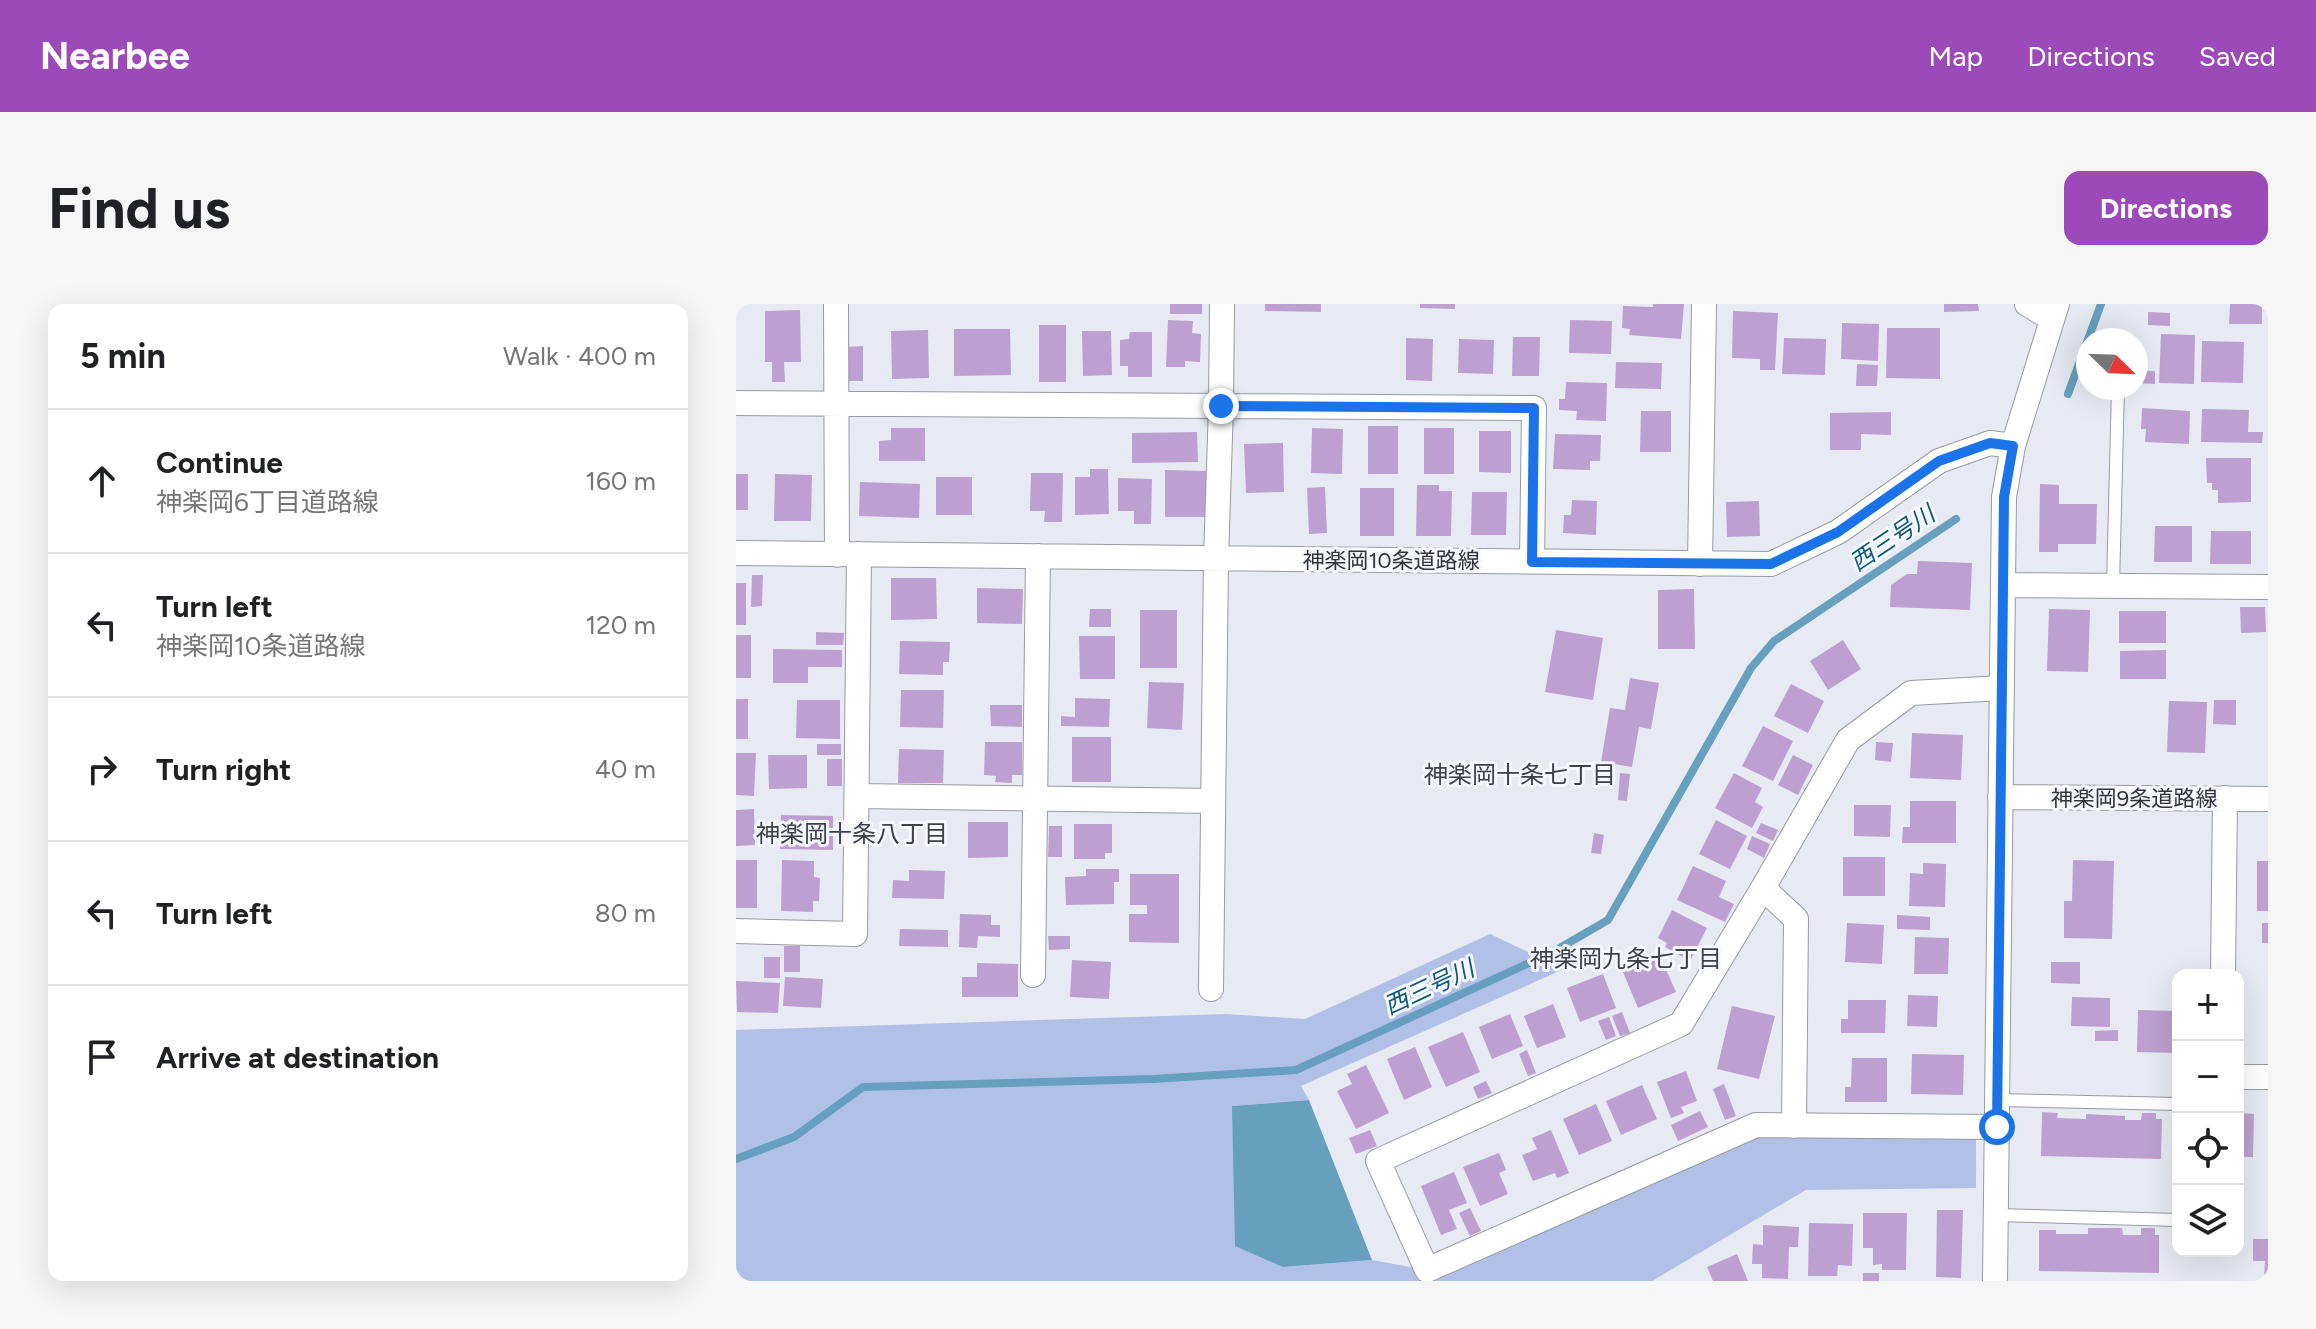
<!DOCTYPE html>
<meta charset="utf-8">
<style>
body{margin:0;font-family:Figtree,"Noto Sans JP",sans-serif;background:#f6f6f6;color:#202124}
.controls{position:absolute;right:24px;bottom:24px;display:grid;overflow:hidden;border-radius:16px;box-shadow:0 8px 32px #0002}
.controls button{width:72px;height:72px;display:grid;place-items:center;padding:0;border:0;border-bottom:2px solid #e0e0e0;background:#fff;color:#202124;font:40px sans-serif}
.compass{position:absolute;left:1340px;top:24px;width:72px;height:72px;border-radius:50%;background:#fff;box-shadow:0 8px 32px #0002;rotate:113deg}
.stop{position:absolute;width:24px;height:24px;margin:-18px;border:6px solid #1a73e8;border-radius:50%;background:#fff}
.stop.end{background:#1a73e8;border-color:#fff;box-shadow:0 2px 8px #0008}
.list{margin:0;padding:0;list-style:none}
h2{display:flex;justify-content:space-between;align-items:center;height:104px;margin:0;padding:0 32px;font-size:34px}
h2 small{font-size:26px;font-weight:400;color:#757577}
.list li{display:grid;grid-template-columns:52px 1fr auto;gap:24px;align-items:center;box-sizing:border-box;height:144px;padding:0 32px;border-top:2px solid #e0e0e0}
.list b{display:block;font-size:30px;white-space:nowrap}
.list p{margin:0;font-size:26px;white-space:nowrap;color:#757577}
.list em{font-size:26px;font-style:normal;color:#757577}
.icon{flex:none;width:44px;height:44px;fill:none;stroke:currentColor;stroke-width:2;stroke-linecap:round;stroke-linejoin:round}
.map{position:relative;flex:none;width:1532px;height:977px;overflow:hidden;border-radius:16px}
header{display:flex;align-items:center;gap:48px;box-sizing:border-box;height:112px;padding:0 40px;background:#9c4ab9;color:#fff}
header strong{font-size:38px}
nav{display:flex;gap:44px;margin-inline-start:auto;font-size:28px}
.intro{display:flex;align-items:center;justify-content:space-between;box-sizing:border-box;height:192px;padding:0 48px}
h1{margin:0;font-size:56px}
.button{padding:20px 36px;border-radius:16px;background:#9c4ab9;color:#fff;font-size:28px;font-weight:700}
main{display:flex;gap:48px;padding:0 48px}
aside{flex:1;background:#fff;border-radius:16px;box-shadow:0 8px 32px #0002}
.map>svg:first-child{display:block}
</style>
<header>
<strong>Nearbee</strong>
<nav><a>Map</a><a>Directions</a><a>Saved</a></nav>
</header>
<div class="intro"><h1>Find us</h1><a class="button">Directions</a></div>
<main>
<aside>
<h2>5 min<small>Walk · 400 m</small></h2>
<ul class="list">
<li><svg class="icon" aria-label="ahead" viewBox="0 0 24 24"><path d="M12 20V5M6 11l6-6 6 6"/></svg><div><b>Continue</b><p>神楽岡6丁目道路線</p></div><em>160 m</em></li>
<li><svg class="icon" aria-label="left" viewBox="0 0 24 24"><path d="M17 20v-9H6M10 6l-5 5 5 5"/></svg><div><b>Turn left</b><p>神楽岡10条道路線</p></div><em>120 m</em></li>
<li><svg class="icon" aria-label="right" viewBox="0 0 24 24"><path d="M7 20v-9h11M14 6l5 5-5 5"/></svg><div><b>Turn right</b></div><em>40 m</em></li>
<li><svg class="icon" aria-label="left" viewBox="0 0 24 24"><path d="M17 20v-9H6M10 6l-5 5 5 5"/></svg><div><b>Turn left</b></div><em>80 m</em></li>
<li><svg class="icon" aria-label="arrive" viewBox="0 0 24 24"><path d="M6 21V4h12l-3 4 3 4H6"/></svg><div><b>Arrive at destination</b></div></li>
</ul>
</aside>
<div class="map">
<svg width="1532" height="977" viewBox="0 0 1532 977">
<rect width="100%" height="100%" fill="#e7eaf2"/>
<path fill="#b1c0e7" d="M754 630 828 665 565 782 573 796 496 802 547 963 636 956 691 966 1020 821 1240 823V884L1070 886 916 977H0V726L490 710 569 715Z"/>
<path fill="#66a0be" d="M573 796 636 956 547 963 499 942 496 802Z"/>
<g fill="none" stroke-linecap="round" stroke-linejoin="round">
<path stroke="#66a0be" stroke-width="8" d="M1332 90 1365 0
M0 855 58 833 127 783 417 775 560 766 815 649 872 616 1015 364 1038 337 1220 215"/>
</g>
<path fill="#bda0d1" d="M434 0H466V10H434Z
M529 0H585V8L529 7Z
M684 0H719V5L684 4Z
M917 0H948L945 35 893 31 894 25 886 24 887 2 917 3Z
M1208 0H1242L1243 7 1208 8Z
M1494 0H1526V20H1493Z
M64 6 65 58H48L49 78H36V58H29V7Z
M997 7 1042 9 1039 66H1024V55L996 54Z
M1412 8 1434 9V22L1412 21Z
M432 16 457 17 456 29 465 30 464 58 449 57V63H430Z
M834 16 876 17 875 50 833 49Z
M1106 19 1143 20 1142 57 1105 55Z
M303 21H330V78H303Z
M1151 24H1204V75L1150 74Z
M218 25H274L275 71 218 72Z
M192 26 193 74 156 75 155 27Z
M346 27H375L376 71 347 72Z
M394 28H416V73H392V62H384V36L393 35Z
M1425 30 1459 31 1458 80 1423 79Z
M777 33H804L803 72H776Z
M670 34 697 35 696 77 670 76Z
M1048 34 1090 35 1089 71 1046 70Z
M723 35 758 36 757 70 722 69Z
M1466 37 1508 38 1507 79 1465 78Z
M127 42V77H109V43Z
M880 58 926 59 925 85 879 84Z
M1121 60 1142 61 1141 82H1120Z
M1400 67H1419V80L1400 79Z
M830 78 871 79 870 117 840 116 841 107 823 106V95H829Z
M1406 104 1454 107 1453 140 1409 138 1410 125H1405Z
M1466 105 1513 106 1512 128H1527L1526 139 1465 138Z
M905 107H935V148H904Z
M1155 108V131L1125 130V146H1094V109Z
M632 122H662V170H632Z
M155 124H189V157H143V137L155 136Z
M576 124 607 125 606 170 575 169Z
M688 124H718V170H688Z
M743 127H775V169L743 168Z
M461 128 462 158 396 159V129Z
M819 130 865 131 864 157H854V166L817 165Z
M547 139 548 188 510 189 508 140Z
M1470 154H1515V198L1482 199V186H1476V179H1471Z
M354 165H372L373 210 339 211V173H354Z
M429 166 471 167 470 213H429Z
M295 169H327L326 218H308L309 207H294Z
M0 170H12V206H0Z
M39 170 76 171 75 217H38Z
M200 173H236V211H200Z
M382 174 416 175 415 220H398V207H382Z
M124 178 184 180 183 214 123 212Z
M1304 180 1323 181V200H1361L1360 240H1322V248H1303Z
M681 181H703V187H716L715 232H680Z
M589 183 591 229 573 230 571 184Z
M624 184H658V232H624Z
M736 188H771L770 231H735Z
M836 196 861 197 860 231 827 229 828 211H835Z
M1023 197 1024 232 991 233 990 198Z
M1419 222H1456V258H1418Z
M1475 227H1515V260H1474Z
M1182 257 1236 259 1234 306 1154 303 1155 281 1171 270H1181Z
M16 271H27L26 302 15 303Z
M155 274H200L201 315 155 316Z
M0 279H10V321H0Z
M241 284 287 285 286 320 241 319Z
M958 285 959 345H922V286Z
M1504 303H1529L1530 328 1505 329Z
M354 305H375V323H353Z
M1313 305 1354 306 1352 368 1311 367Z
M404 306H441V364H404Z
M1383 307H1430V339H1383Z
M820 326 867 334 857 396 809 388Z
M80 328 108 329 107 341H80Z
M0 331H15V374H0Z
M343 332H379V375H344Z
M1107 336 1125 365 1092 386 1074 357Z
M164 337 214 338 213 358H207V371L163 370Z
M37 345 106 346V363H72V379H37Z
M1430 346V375H1384V347Z
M894 374 923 379 915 425 903 423 896 463 865 458 874 404 889 406Z
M413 378 448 379 446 426 411 424Z
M1055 380 1088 397 1072 429 1038 412Z
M165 386H208L207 424 164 423Z
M339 394 374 395 373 423 325 422V412L339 413Z
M0 395H12V435H0Z
M61 396H104V435L60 434Z
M1478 396H1500V421L1477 420Z
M1433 397 1471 398 1469 449 1431 448Z
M254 401H286V423L255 422Z
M1027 422 1057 437 1037 477 1006 462Z
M1176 429 1227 431 1225 476 1174 474Z
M336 433H375V478H336Z
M249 438H286V471H276V479L259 478 260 472 248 471Z
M1140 438 1157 439 1155 458 1139 456Z
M81 440H105V451H81Z
M163 445 208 446 207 479H162Z
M0 449H20L18 492 0 491Z
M32 451H71V484L33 485Z
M1057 451 1077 461 1062 491 1042 481Z
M91 455H106V482H91Z
M884 469 894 470 891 497 882 496Z
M998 469 1026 484 1019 498 1027 503 1016 524 979 504Z
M1174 497H1220V539H1166L1167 523H1174Z
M1118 501H1155L1154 533 1118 532Z
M18 505 19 541 0 542V506Z
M45 511 97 512V546L44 545Z
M980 516 1011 532 994 565 963 550Z
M232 518H272V553L232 554Z
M1025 519 1042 526 1037 537 1020 529Z
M338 520H376V549H369V555H338Z
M313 522H326V553H312Z
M858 529 868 531 865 550 855 549Z
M1016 532 1034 540 1028 554 1011 545Z
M1107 553H1149V592H1107Z
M0 556H21V604H0Z
M46 556 78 557V573L84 574 83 597H77V608L45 607Z
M1337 556 1378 557 1376 635 1328 634V597H1336Z
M1521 557H1532V607H1521Z
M1187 559 1210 560 1209 603 1173 602 1174 569 1187 570Z
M957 562 990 577 983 593 998 600 989 618 941 596Z
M350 565H383V578H378V600L330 601 329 573 350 572Z
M173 566 209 567 208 595 156 594 157 576 173 577Z
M394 570H443V639L393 638V610H411V601H394Z
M936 606 971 624 954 657 929 643 931 639 922 634Z
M224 610 255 611V621H264V633L242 632 241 644 223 643Z
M1161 611 1194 613V626L1161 625Z
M1111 619 1148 621 1146 660 1109 658Z
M1526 619H1532V639H1526Z
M164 625 212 626V643L163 642Z
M312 632H334V645L313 646Z
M1179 633 1213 634 1212 670H1178Z
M48 642H64V668H48Z
M924 652 940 688 902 704 887 668Z
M28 653H44V674H28Z
M336 656 375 658 373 695 334 693Z
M1315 658H1344V680L1315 679Z
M241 659 282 660V693H226V673H241Z
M867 670 880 704 844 718 831 684Z
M49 673 87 675 85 704 47 702Z
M0 677 44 679 42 709 1 708Z
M1172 691 1202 692 1201 723 1171 722Z
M1336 693 1374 694V723L1335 722Z
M1112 696H1150L1149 729H1105V715H1112Z
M817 700 830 733 801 744 788 712Z
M996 702 1039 712 1023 775 981 765Z
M1402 706 1442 707V749L1401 748Z
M886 708 894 729 884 732 876 712Z
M774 710 787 742 756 755 743 723Z
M873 713 880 732 870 736 862 717Z
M1382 726V737H1359V727Z
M727 728 744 768 710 783 692 743Z
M679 743 696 783 668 796 651 755Z
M791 746 800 769 792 772 783 750Z
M1176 750 1228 751 1227 791 1175 790Z
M1116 754H1151V798H1109V783H1115Z
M630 761 653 809 620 825 601 787 616 780 611 770Z
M950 767 961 797 945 803 948 809 935 814 921 778Z
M750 777 756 789 742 795 737 783Z
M988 780 1000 812 989 816 977 785Z
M906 781 921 815 885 831 870 797Z
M860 800 876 837 843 851 827 815Z
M964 807 972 823 942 837 935 821Z
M1306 808 1322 809 1321 814 1350 815V810L1389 812V816H1405L1406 809H1420V815H1426L1425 855 1305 852Z
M1505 809 1518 810 1517 853H1502V819H1505Z
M634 826 641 842 620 850 613 834Z
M815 826 833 869 821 874 819 869 797 877 786 851 801 845 796 834Z
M763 849 770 866 763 869 772 890 744 902 727 863Z
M718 868 731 899 713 906 721 925 705 931 685 882Z
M734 904 745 927 734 932 723 909Z
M1201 906H1227L1225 974 1200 973Z
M1127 909H1171L1170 966H1146V960L1137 961V944H1127Z
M1073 919 1117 920 1116 962 1102 961 1101 972H1072Z
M1027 921 1063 923 1062 943H1053L1052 975 1026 974V960H1016L1017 940 1027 941Z
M1352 924H1386L1387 931H1405V924H1419V931H1423V969L1303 967V926H1320V930H1352Z
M1517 935H1532V975H1528L1529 957H1517Z
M1001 950 1012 977H977L971 963Z
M1127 969H1143V977H1127Z"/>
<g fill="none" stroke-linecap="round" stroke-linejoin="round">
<g stroke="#979aa1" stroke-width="14">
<path id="service" d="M1377 282 1382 84
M1261 796 1442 800
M1260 911 1442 916"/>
</g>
<g stroke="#979aa1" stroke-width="26">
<path id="minor" d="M100 0 101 251
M1291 0 1316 15
M0 99 798 104 796 258
M0 249 1035 260 1102 228 1203 157 1254 139 1277 142
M964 260 968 0
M1267 281 1532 283
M121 492 477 497
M1264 493 1532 495
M1027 584 1060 615 1058 822
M0 627 119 630 123 250
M297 671 302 252
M1487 671 1489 494
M475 685 480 255 485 102 486 0
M1502 773H1532
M1261 823 1020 821 691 966 642 857 945 720 1027 584 1112 436 1175 389 1266 384
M1259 977 1268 193 1277 142 1321 0"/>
</g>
<use href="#service" stroke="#fff" stroke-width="12"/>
<use href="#minor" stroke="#fff" stroke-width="24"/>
</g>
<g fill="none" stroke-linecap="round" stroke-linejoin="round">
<path stroke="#1a73e8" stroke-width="10" d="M485 102 798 104 796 258 1035 260 1102 228 1203 157 1254 139 1277 142 1268 193 1261 823"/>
</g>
<g text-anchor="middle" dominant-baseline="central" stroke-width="6" stroke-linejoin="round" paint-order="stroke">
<g font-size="22" fill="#333437" stroke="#f4f7ff">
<text x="655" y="256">神楽岡10条道路線</text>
<text x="1398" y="494">神楽岡9条道路線</text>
</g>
<g font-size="24" font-style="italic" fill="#0e5978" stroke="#f4f7ff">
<text transform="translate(1156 234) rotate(-34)">西三号川</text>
<text transform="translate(693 683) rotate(-25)">西三号川</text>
</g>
<g font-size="24" fill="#3e4146" stroke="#f4f7ff">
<text x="784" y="470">神楽岡十条七丁目</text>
<text x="116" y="529">神楽岡十条八丁目</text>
<text x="890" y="654">神楽岡九条七丁目</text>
</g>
</g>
</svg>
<div class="controls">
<button>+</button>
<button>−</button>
<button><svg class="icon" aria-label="locate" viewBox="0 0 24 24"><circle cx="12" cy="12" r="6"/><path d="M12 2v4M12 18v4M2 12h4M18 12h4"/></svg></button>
<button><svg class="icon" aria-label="layers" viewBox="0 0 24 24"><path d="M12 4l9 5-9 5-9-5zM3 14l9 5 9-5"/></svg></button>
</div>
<svg class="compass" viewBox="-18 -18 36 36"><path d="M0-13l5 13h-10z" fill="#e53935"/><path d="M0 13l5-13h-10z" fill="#757577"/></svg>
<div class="stop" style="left:1261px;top:823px"></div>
<div class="stop end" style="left:485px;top:102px"></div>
</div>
</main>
